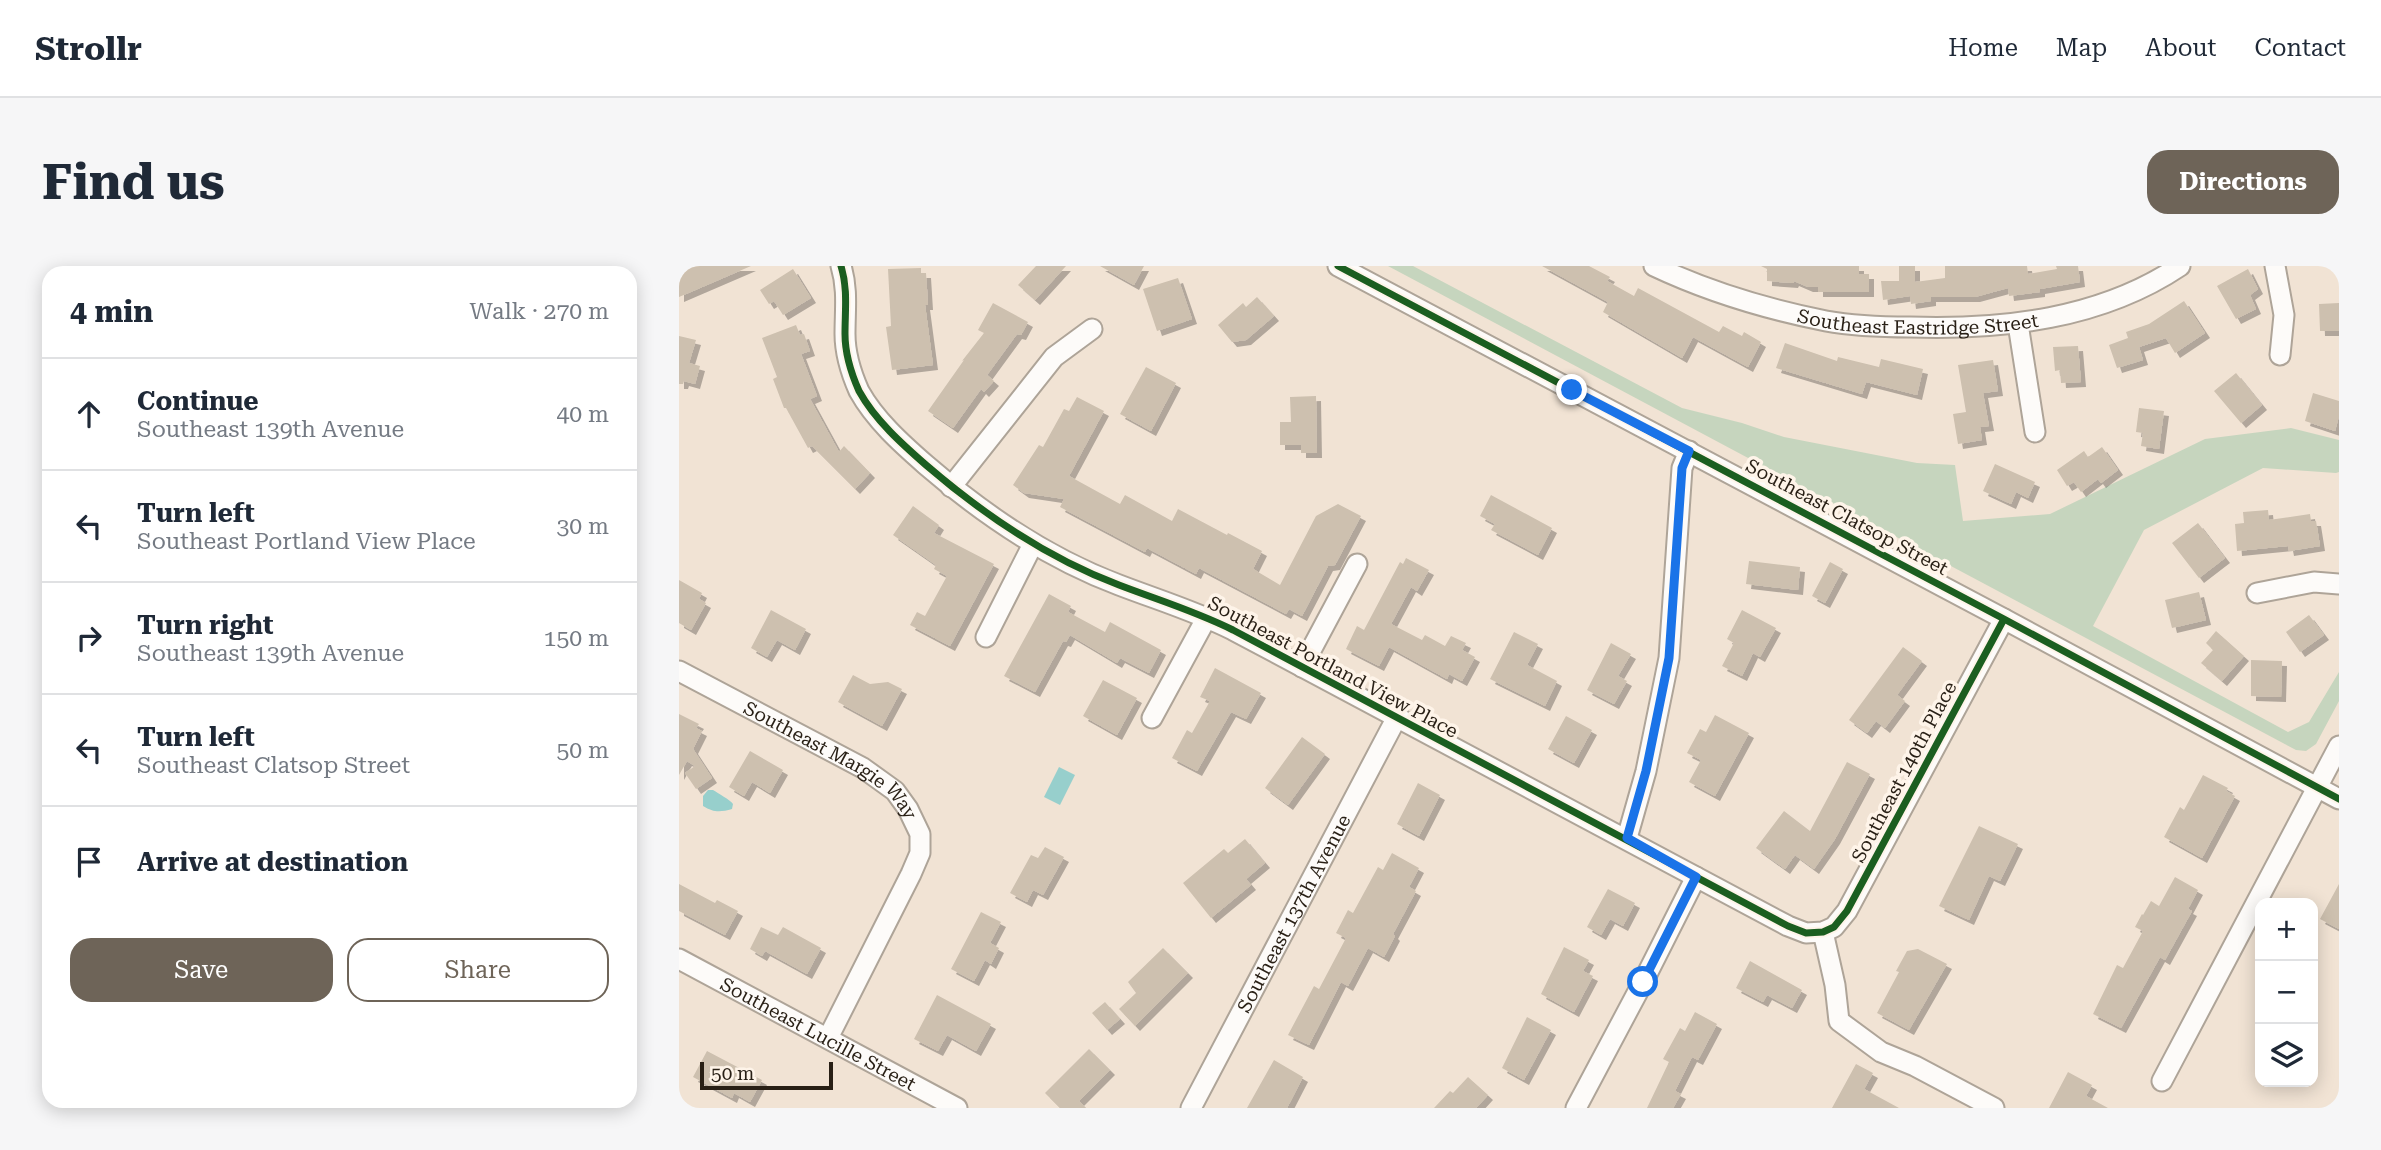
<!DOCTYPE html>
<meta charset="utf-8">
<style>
body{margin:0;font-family:"Roboto Serif",serif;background:#f6f6f7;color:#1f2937}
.controls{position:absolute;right:21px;bottom:21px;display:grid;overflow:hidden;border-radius:14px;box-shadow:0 4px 18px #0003}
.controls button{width:63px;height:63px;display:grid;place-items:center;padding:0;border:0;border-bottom:2px solid #e0e1e3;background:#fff;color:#1f2937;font:35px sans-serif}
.scale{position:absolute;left:21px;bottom:18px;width:133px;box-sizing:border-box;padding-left:7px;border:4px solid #281f15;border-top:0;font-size:19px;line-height:24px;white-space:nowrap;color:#281f15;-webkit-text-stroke:5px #fef4e9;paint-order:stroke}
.stop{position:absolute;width:21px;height:21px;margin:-16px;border:5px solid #1a73e8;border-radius:50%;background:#fff}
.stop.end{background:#1a73e8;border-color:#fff;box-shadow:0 2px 7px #0008}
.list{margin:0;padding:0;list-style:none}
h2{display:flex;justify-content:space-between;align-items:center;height:91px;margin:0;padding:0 28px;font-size:30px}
h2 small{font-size:23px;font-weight:400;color:#747a83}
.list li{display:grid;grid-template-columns:46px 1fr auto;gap:21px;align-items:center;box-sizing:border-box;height:112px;padding:0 28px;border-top:2px solid #e0e1e3}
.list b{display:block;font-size:26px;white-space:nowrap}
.list p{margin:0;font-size:23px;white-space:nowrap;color:#747a83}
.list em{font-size:23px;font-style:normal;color:#747a83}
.actions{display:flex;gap:14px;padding:21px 28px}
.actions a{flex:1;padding:16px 0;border:2px solid #6e6458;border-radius:21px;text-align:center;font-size:24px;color:#6e6458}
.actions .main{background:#6e6458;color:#fff}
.icon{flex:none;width:38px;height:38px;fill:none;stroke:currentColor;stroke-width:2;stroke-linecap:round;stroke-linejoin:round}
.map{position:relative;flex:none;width:1660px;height:842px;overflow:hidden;border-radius:21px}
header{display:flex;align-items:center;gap:42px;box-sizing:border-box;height:98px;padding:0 35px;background:#fff;border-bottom:2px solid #e0e1e3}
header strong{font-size:33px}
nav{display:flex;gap:38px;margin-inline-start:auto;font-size:24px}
.intro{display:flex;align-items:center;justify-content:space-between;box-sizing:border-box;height:168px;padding:0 42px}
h1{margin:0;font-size:49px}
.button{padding:18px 32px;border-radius:21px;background:#6e6458;color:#fff;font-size:24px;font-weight:700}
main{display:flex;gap:42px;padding:0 42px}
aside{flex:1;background:#fff;border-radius:21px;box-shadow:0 4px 18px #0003}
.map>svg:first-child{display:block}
</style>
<header>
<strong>Strollr</strong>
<nav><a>Home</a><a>Map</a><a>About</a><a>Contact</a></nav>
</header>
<div class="intro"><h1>Find us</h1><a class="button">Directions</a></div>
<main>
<aside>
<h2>4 min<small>Walk · 270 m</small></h2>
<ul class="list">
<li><svg class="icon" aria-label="ahead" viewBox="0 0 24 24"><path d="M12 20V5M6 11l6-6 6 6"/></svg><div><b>Continue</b><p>Southeast 139th Avenue</p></div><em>40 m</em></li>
<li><svg class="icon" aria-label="left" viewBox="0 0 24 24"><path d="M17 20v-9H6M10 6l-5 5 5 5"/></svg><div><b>Turn left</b><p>Southeast Portland View Place</p></div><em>30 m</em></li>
<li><svg class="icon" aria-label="right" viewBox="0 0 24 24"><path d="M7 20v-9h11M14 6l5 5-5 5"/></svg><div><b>Turn right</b><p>Southeast 139th Avenue</p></div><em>150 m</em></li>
<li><svg class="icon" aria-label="left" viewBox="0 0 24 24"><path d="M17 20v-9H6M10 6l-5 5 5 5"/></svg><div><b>Turn left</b><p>Southeast Clatsop Street</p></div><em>50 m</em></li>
<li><svg class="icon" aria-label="arrive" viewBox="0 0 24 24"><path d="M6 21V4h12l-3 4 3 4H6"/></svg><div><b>Arrive at destination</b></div></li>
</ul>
<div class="actions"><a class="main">Save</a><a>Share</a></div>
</aside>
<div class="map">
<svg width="1660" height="842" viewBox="0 0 1660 842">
<defs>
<filter id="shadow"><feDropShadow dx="5" dy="5" stdDeviation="0" flood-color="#0004"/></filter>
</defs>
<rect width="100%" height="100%" fill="#f1e3d4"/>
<path fill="#c6d5be" d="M709 0H734L1003 142 1063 157 1105 171 1238 197 1276 199 1284 255 1371 248 1526 173 1612 162 1660 174V206L1657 207 1584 202 1465 264 1414 360 1609 466 1630 456 1660 406V435L1637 478 1627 485 1617 484Z"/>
<path fill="#97cfcc" d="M380 501 396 509 381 539 365 531Z
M29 524H34C39 527 51 534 54 538L53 543C42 546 35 547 24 540V530Z"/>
<path fill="#cdc0af" filter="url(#shadow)" d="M0 0H72L0 31Z
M357 0H387L356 34 339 19Z
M421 0H465L455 19Z
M863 0H910L931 11 928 15 955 30 959 22 1040 66 1044 60 1063 70 1065 66 1082 76 1069 101 1014 71 1003 92 924 46 929 36Z
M1082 0H1180V8H1190V26H1139V21H1129L1115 15 1114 17 1088 15V3Z
M1220 0H1236V16L1266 12V0H1348L1349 8 1378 3 1377 0H1399L1401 16 1361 23V26L1330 30 1329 22 1296 31H1252V35L1232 38 1231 30 1204 34 1202 15H1220Z
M242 2V7H247L249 39H246L254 99 213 104 207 61 212 60 209 3Z
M114 3 132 32 104 49 95 35 90 38 81 24Z
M1569 3 1579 23 1571 29 1577 43 1557 53 1538 20Z
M499 12 513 53 478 65 464 23Z
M578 31 595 50 567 74 553 76 539 59 564 37 567 41Z
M1505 35 1526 67 1496 87 1487 72 1460 81 1464 94 1438 102 1430 79 1449 72 1447 66 1470 58Z
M314 37 349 56 342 69 338 68 308 109 315 115 305 126 302 123 274 162 249 145 285 94 283 95 305 67 299 64Z
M1660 37V65H1641L1640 38Z
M117 59 121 69 125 68 131 85 122 88 138 130 131 133 160 186 165 180 191 207 176 223 133 180 129 182 107 142H105L94 113 98 111 83 72Z
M0 70 17 74 10 97 21 100 16 118 5 115 4 118H0Z
M1106 77 1158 95 1159 91 1200 101 1202 93 1244 103 1238 129 1187 116 1183 128 1097 102Z
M1399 80 1402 116 1382 117 1381 104 1376 105 1374 81Z
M1314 94 1319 125 1304 127 1310 160 1301 161 1303 174 1279 178 1274 148 1287 146 1279 99Z
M467 101 497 117 472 165 441 148Z
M1557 107 1583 139 1562 157 1535 125Z
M1634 127 1660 135V150L1656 165 1626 155Z
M637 130 638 187H622V179H601V156H612L611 131Z
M398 131 425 145 390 210 441 238 446 229 493 255 499 243 548 269 549 267 583 285 574 303 601 319 637 250 659 238 682 250 656 299 649 300 623 350 610 343 607 348 520 302 517 308 468 282 466 286 381 241 385 233 345 227 334 219 360 179 364 181 385 143 390 145Z
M1460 142 1485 145 1480 183 1462 180 1464 167 1457 166Z
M1423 181 1439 204 1422 217 1419 213 1402 226 1395 216 1388 220 1378 204 1405 185 1409 191Z
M1316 198 1356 216 1349 232 1337 226 1332 238 1304 225Z
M812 229 873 262 859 289 812 264 816 258 801 250Z
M234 240 260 259 255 267 315 298 271 380 231 359 238 346 246 350 268 310 255 303 257 299 214 269Z
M1589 244 1590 254 1631 248 1632 255H1637L1641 280 1610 285 1609 280 1558 285 1556 258 1565 257 1564 246Z
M1519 257 1546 292 1520 312 1493 277Z
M727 292 750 304 738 325 732 321 712 358 743 374 746 369 766 380 772 370 787 377 783 384 796 391 783 415 770 408 768 413 710 381 700 400 667 383 678 360 685 364 721 296 724 298Z
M1070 295 1121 301 1119 324 1067 318Z
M1151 296 1164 303 1146 337 1133 330Z
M0 314 23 327 20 333 27 337 12 364 0 357Z
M1520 326 1527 354 1493 362 1486 334Z
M370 328 392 340 389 346 426 366 431 356 482 384 470 407 441 392 438 397 391 369 387 376 384 375 356 426 325 410Z
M92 344 127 363 116 384 98 374 88 391 72 382Z
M1063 344 1097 362 1081 391 1074 387 1063 410 1043 400 1055 377 1048 373Z
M1630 349 1645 369 1621 386 1607 366Z
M1537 365 1565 390 1543 415 1522 397 1534 384 1527 377Z
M835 366 859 378 848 399 878 415 866 440 811 413Z
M932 377 952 388 939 410 948 415 935 438 908 424Z
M1224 381 1243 395 1218 429 1226 435 1206 462 1197 455 1188 467 1170 454Z
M1572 394 1603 395 1602 431 1572 430Z
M536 402 582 427 567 453 552 446 518 505 493 492 508 464 513 467 531 435 521 431Z
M174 409 191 418 209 416 223 423 203 460 159 436Z
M424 414 458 432 438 469 404 450Z
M0 448 20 458 17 462 23 465 14 483 33 512 17 523 6 507 16 500 8 495 0 509Z
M1036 449 1070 467 1036 530 1010 516 1022 494 1008 487 1021 463 1027 466Z
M887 450 913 464 895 497 869 483Z
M623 471 646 488 609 539 586 522Z
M71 485 104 504 91 527 73 516 65 530 50 521Z
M1168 496 1191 508 1156 573 1135 603 1116 589 1106 603 1077 582 1105 545 1131 565Z
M1524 509 1549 522 1547 525 1556 530 1523 592 1485 571 1501 541 1505 544Z
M739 517 761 529 740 570 718 558Z
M1300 560 1339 578 1321 615 1310 610 1290 654 1260 640Z
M566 573 586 597 567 613 572 619 532 652 504 617 545 583 549 587Z
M366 581 385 591 364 629 354 624 348 636 331 627 352 589 359 592Z
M713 587 740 602 730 621 737 625 714 668 716 670 705 691 689 682 669 720 662 716 630 779 609 769 635 720 640 723 667 672 657 667 669 644 674 647 699 601 704 604Z
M1496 611 1519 624 1509 643 1513 645 1486 694 1481 691 1442 762 1414 748 1438 699 1444 702 1464 665 1456 661 1463 648 1464 649 1472 635 1480 640Z
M0 618 36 637 38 634 59 645 46 669 0 645Z
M1660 618V663L1641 653Z
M929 623 956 637 944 660 931 653 922 669 908 661Z
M302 646 322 656 311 677 320 682 312 698 306 694 295 715 272 703Z
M82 661 99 669 104 661 142 682 128 708 86 685 83 690 71 683Z
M885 681 910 694 904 705 914 710 895 746 862 728Z
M484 682 509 707 456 760 440 743 457 727 449 716Z
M1239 683 1268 698 1230 764 1198 747 1220 706 1217 705 1228 685Z
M1071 695 1123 724 1113 742 1088 729 1084 736 1057 722Z
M258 729 312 758 297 785 268 769 259 785 235 773Z
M426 736 441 753 428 764 413 747Z
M1016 746 1038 758 1019 794 1013 791 996 825 1002 828 994 842H968L990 796 984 793 1001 762 1006 765Z
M848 751 872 764 845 814 823 802Z
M410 783 431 804 400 835 407 842H381L366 827Z
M28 785 83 814 71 836 55 827 53 832 14 811Z
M595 794 624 811 608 842H568Z
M1177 798 1194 807 1185 823 1220 842H1153Z
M1389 806 1413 819 1407 830 1429 842H1370Z
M789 811 809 829 797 842H755L771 825 774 827Z"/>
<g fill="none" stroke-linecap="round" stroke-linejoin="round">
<g stroke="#aea498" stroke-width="23">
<g id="minor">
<path d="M162 0C169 23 166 44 166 68 166 88 172 107 180 125 196 154 223 178 247 199 305 249 368 292 440 319 479 334 516 345 554 364L1109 660 1127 667 1144 666 1155 661 1168 645 1325 353"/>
<path d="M659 0 1325 353 1660 533"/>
<path id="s1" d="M975 0C1030 26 1087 43 1147 55 1174 60 1203 61 1231 61 1324 64 1422 53 1501 0"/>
<path d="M1596 0 1605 49 1601 89"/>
<path d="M1339 58 1356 166"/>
<path d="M272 221 375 91 413 63"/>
<path d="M1578 327 1635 316 1660 318"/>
<path d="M307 371 354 278"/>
<path d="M623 401 678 298"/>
<path id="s2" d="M0 405 184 502 216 525 229 543 241 568V587L232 608 149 772"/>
<path d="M473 452 528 351"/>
<path d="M948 572 967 505 990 392 1003 202 1010 185"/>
<path d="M1144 666 1156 719 1160 755 1202 786 1236 800 1315 842"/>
<path id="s3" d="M0 693 278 842"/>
<path d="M1483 815 1660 480"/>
<path id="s4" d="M512 842 718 451"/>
<path d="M897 842 964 716 1017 611"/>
</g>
</g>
<use href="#minor" stroke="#fdfbf9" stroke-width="19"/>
<g stroke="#fef4e9" stroke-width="11">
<path id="cycleway" d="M162 0C169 23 166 44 166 68 166 88 172 107 180 125 196 154 223 178 247 199 305 249 368 292 440 319 479 334 516 345 554 364L1109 660 1127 667 1144 666 1155 661 1168 645 1325 353
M659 0 1325 353 1660 533"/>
</g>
<use href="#cycleway" stroke="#1b5e20" stroke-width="7"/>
</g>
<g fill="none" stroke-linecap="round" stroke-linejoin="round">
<path stroke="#1a73e8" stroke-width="9" d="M893 124 1010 185 1003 202 990 392 967 505 948 572 1017 611 964 716"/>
</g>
<g text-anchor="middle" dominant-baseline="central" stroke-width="7" stroke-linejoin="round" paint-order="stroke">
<g font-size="19" fill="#281f15" stroke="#fef4e9">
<text stroke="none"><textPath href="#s1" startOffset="273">Southeast Eastridge Street</textPath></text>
<text transform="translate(1168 251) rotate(28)">Southeast Clatsop Street</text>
<text transform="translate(654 401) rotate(28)">Southeast Portland View Place</text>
<text stroke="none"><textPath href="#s2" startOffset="177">Southeast Margie Way</textPath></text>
<text transform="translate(1225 506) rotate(-62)">Southeast 140th Place</text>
<text stroke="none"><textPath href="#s4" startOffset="220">Southeast 137th Avenue</textPath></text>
<text stroke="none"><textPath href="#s3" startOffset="158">Southeast Lucille Street</textPath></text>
</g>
</g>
</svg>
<div class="controls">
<button>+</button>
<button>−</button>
<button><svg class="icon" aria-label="layers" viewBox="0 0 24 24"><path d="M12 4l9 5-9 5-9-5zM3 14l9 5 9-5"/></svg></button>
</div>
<div class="scale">50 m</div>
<div class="stop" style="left:964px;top:716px"></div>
<div class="stop end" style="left:893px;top:124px"></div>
</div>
</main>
